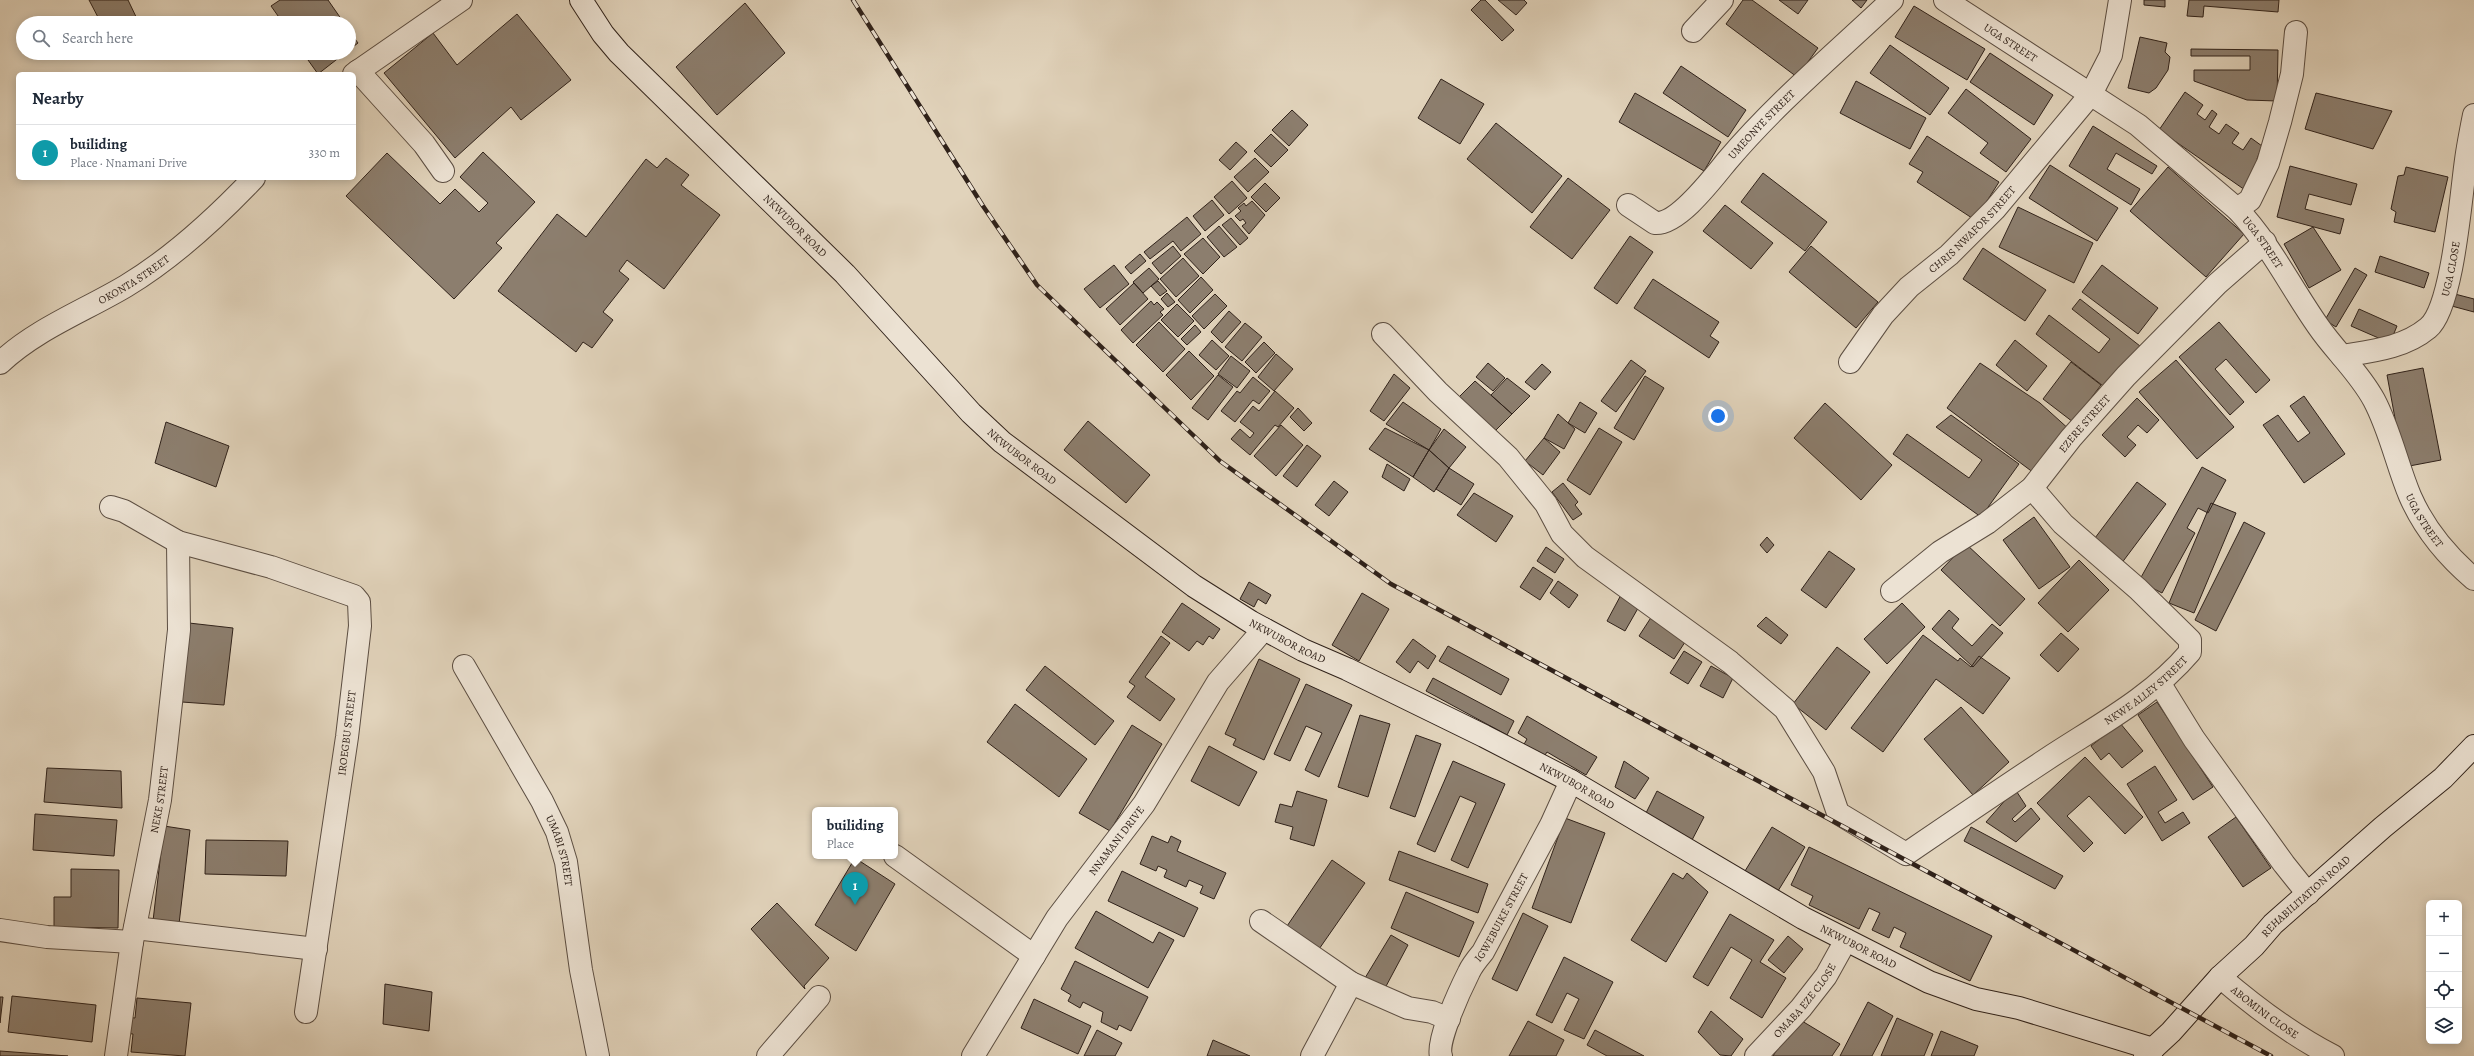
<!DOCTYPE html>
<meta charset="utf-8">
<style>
body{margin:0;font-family:Alegreya,serif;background:#f2f2f3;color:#1f2937}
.controls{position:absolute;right:12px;bottom:12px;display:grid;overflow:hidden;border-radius:6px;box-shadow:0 2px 10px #0003}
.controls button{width:36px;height:36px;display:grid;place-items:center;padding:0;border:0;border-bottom:1px solid #e0e1e3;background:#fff;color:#1f2937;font:20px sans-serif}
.you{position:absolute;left:1718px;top:416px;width:14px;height:14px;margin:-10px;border:3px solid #fff;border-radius:50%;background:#1a73e8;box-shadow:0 0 0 6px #1a73e833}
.badge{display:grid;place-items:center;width:26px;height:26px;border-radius:50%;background:#1a73e8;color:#fff;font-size:13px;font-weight:700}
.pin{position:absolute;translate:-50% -33px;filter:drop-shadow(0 1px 2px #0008)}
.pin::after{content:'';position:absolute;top:21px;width:14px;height:12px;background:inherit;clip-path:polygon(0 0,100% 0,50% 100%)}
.popup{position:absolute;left:812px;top:807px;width:86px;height:52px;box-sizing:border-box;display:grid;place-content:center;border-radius:6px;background:#fff;filter:drop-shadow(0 1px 3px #0005);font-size:13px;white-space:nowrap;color:#747a83}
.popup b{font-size:15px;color:#1f2937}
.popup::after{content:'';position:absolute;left:50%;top:100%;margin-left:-8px;border:8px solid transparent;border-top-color:#fff}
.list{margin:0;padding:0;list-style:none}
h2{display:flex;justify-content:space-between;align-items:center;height:52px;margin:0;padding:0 16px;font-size:17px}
h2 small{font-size:13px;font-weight:400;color:#747a83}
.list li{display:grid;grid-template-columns:26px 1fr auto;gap:12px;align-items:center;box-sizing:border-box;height:56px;padding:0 16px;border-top:1px solid #e0e1e3}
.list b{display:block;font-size:15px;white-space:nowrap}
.list p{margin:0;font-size:13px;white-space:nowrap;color:#747a83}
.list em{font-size:13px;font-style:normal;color:#747a83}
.icon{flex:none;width:22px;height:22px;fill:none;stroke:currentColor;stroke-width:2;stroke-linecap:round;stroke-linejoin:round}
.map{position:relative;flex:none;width:2474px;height:1056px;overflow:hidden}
.search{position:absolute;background:#fff;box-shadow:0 2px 10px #0003;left:16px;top:16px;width:340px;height:44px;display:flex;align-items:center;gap:10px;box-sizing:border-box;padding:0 14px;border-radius:22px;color:#747a83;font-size:15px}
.panel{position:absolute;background:#fff;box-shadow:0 2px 10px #0003;left:16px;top:72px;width:340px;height:108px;border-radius:6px}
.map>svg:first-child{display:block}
</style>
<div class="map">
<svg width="2474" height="1056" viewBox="0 0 2474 1056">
<rect width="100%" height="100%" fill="#e1d3bb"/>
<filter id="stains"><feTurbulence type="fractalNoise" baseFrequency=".005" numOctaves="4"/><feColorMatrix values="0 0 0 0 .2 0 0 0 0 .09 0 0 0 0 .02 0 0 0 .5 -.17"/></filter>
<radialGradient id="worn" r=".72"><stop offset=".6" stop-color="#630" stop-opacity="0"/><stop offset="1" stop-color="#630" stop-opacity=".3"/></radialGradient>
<path fill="#8c7e6e" stroke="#30221a" d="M89 0H128L139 23H101Z
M280 0H328L344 23H283L271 6Z
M1481 0H1485L1514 30 1502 41 1471 10Z
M1498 0H1524L1527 3 1516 15Z
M1743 0H1752L1818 48 1797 77 1726 24Z
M1779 0H1808L1798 14Z
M1852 0H1867L1861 8Z
M2144 0H2165V7L2144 5Z
M2189 0H2279L2278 12 2204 6 2203 17 2187 16Z
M745 3 785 53 717 115 676 67Z
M1914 6 1985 49 1967 80 1895 37Z
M517 14 571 80 521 120 511 107 455 158 384 73 433 33 457 65Z
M349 31 358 43 349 50Z
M2140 37 2167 43 2165 52 2170 57 2168 70 2156 88 2149 93 2128 88Z
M1890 45 1949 88 1930 115 1870 73Z
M2191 49 2278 50 2277 101 2247 100 2194 81V70H2250V56H2191Z
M116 53H130L119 59Z
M303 53H345L318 74Z
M1990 53 2053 95 2034 125 1970 82Z
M1681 66 1746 110 1728 137 1663 93Z
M1441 79 1484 104 1460 144 1418 118Z
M1856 81 1926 118 1910 149 1840 113Z
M1966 89 2031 139 2006 172 1980 153 1988 143 1948 113Z
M2185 92 2203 105 2197 114 2205 120 2212 110 2217 114 2209 127 2219 134 2226 124 2239 133 2232 143 2243 150 2251 138 2262 146 2257 159 2262 166 2245 190 2159 130Z
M1635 93 1721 142 1704 171 1619 122Z
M2316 93 2392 111 2373 149 2305 129Z
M1292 110 1308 125 1289 146 1272 130Z
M1496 123 1562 176 1532 213 1467 159Z
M2093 126 2157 166 2152 174 2116 153 2107 169 2140 189 2131 205 2069 166Z
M1271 134 1288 150 1271 167 1254 151Z
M1927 136 1999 182 1975 220 1917 182 1923 172 1909 164Z
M1236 142 1247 152 1230 170 1219 160Z
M483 152 535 202 496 243 502 248 454 299 346 196 387 153 440 204 455 189 479 212 488 203 460 177Z
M666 158 689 175 681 185 720 215 664 289 627 260 619 271 629 279 603 312 613 320 592 348 583 342 576 352 498 291 557 214 586 237 646 159 657 168Z
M1255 158 1269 172 1248 192 1234 177Z
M2050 165 2118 208 2097 241 2029 198Z
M2290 166 2357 184 2351 205 2309 194 2305 209 2344 219 2340 234 2277 217Z
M2168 167 2244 234 2206 277 2130 211Z
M2406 167 2448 177 2435 232 2394 222 2396 212 2391 209 2398 176 2404 175Z
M1763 173 1827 222 1805 251 1741 202Z
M1568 178 1610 210 1572 259 1530 227Z
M1232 181 1247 198 1229 214 1214 197Z
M1265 183 1280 198 1266 212 1251 197Z
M1212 200 1224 215 1205 231 1193 216Z
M1252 201 1265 215 1249 234 1242 226 1246 223 1243 219 1240 221 1235 216 1241 211 1238 208 1244 203 1246 206Z
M1725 205 1773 243 1751 269 1703 231Z
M2018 207 2093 243 2074 283 1999 247Z
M1187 217 1201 234 1181 251 1173 241 1150 259 1144 252Z
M1231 218 1248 238 1240 245 1222 225Z
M1219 226 1237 247 1224 257 1207 237Z
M2313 227 2341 270 2309 288 2284 244Z
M1630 236 1653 252 1617 304 1594 288Z
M1203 238 1220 257 1203 274 1184 254Z
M1173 246 1181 256 1161 274 1152 263Z
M1811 246 1878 302 1856 328 1789 272Z
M1983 248 2046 290 2025 321 1963 279Z
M1140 254 1146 261 1131 274 1125 267Z
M2380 256 2429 273 2424 288 2375 272Z
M1183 258 1199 276 1176 297 1160 279Z
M1114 265 1129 284 1100 308 1084 289Z
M2102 265 2158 308 2138 334 2082 292Z
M1149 268 1159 279 1143 293 1133 282Z
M2355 268 2367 275 2336 327 2325 320Z
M1201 277 1213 290 1190 313 1178 300Z
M1653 279 1719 322 1710 336 1719 342 1709 358 1634 308Z
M1158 281 1167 291 1160 296 1151 286Z
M1134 283 1148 299 1120 325 1106 309Z
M1167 293 1175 302 1168 307 1161 299Z
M2451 293 2474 299V312L2448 305Z
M1215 294 1227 306 1204 329 1192 316Z
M2080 299 2140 346 2107 389 2036 334 2049 315 2099 353 2110 339 2072 309Z
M1151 301 1154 305 1157 302 1164 309 1160 312 1163 315 1133 343 1121 330Z
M1177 304 1194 321 1178 337 1161 320Z
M2359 309 2397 326 2390 343 2351 326Z
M1229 311 1241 322 1222 343 1211 332Z
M1159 322 1185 349 1163 372 1136 345Z
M2219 322 2270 380 2256 393 2226 359 2215 369 2244 402 2230 415 2179 357Z
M1245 323 1262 337 1242 361 1225 347Z
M1195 325 1201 332 1187 345 1181 339Z
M1212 340 1229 356 1216 370 1199 355Z
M2015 340 2047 366 2027 391 1996 365Z
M1264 342 1275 353 1256 373 1245 362Z
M1189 351 1214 376 1191 400 1166 375Z
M1276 354 1293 369 1274 391 1258 377Z
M1231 356 1250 371 1237 388 1218 374Z
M1631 360 1646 371 1616 412 1601 401Z
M2176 360 2234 427 2197 459 2139 392Z
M2071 362 2101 385 2073 422 2043 399Z
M1488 363 1505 378 1493 391 1476 377Z
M1980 363 2040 403 2071 431 2038 476 1947 408Z
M1542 364 1551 372 1535 390 1525 382Z
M2423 368 2441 460 2404 467 2387 375Z
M1394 374 1410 388 1384 421 1370 411Z
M1218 375 1233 387 1208 420 1192 408Z
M1645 376 1664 388 1634 440 1614 428Z
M1253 377 1270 391 1259 404 1253 400 1235 422 1221 411 1237 391 1240 393Z
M1507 378 1530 396 1512 414 1491 395Z
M1475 381 1512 414 1494 432 1458 398Z
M1275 391 1294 408 1278 427 1275 425 1250 455 1231 439 1240 429 1250 438 1254 433 1240 422 1253 406 1259 411Z
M2304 396 2345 454 2304 483 2263 425 2278 415 2298 442 2310 433 2290 406Z
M2137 398 2159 420 2147 433 2138 425 2127 437 2136 445 2125 457 2102 435Z
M1403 402 1441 429 1429 450 1386 424Z
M1580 402 1597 413 1585 433 1568 423Z
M1825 403 1892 465 1861 500 1794 438Z
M1298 408 1312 423 1304 431 1290 417Z
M1558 414 1575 429 1564 449 1544 438Z
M1951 415 2019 464 1981 517 1893 454 1907 434 1969 478 1982 460 1936 427Z
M1088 421 1150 475 1126 503 1064 450Z
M166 422 229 446 216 487 155 463Z
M1281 425 1303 445 1276 476 1254 456Z
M1385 428 1429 450 1413 477 1369 449Z
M1599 428 1622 442 1590 495 1567 480Z
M1444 429 1466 447 1449 468 1429 450Z
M1544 438 1560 452 1543 475 1525 461Z
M1307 445 1321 456 1297 487 1283 476Z
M1429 450 1449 468 1434 492 1413 477Z
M1387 464 1410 479 1404 491 1382 477Z
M2202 467 2226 480 2208 513 2198 508 2187 528 2195 533 2162 593 2139 581Z
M1449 468 1474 484 1461 505 1436 489Z
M1334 481 1348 492 1329 516 1315 505Z
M2137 482 2166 504 2121 564 2092 542Z
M1563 483 1578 502 1575 505 1582 514 1573 520 1552 492Z
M1474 493 1513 516 1496 542 1457 515Z
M2211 503 2236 513 2194 613 2169 603Z
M2034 517 2070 567 2039 589 2003 540Z
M2244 522 2265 533 2216 631 2195 620Z
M1767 537 1774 545 1767 553 1760 545Z
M1966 544 2025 599 2000 626 1941 570Z
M1546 547 1564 559 1555 573 1537 561Z
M1829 551 1855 569 1826 608 1801 590Z
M2079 560 2109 590 2068 632 2038 603Z
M1533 567 1553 580 1540 600 1520 587Z
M1558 581 1578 595 1569 608 1550 593Z
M1249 582 1271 595 1266 604 1258 599 1254 607 1240 599Z
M1362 593 1389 609 1359 661 1332 645Z
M1622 593 1641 603 1625 631 1607 621Z
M1182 603 1220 629 1213 639 1209 636 1203 645 1197 641 1189 651 1162 632Z
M1902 603 1925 627 1887 664 1864 639Z
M1949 610 1959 619 1952 628 1972 646 1992 624 2003 633 1973 667 1932 629Z
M1652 616 1687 639 1674 659 1639 636Z
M1766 617 1788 635 1781 644 1757 626Z
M189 623 233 628 224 705 182 702Z
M2061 633 2079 649 2058 672 2040 655Z
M1923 635 1958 661 1960 658 1971 667 1979 656 2010 678 1983 714 1936 679 1883 752 1851 728Z
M1161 636 1170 643 1145 677 1175 699 1160 721 1127 697 1135 686 1129 682Z
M1413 639 1436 656 1428 669 1418 661 1410 673 1396 662Z
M1448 646 1509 679 1501 695 1439 661Z
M1837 647 1870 672 1826 730 1793 704Z
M1684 651 1702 662 1688 684 1670 673Z
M1259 659 1300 679 1264 760 1233 745 1236 739 1225 734Z
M1045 666 1114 721 1095 745 1026 690Z
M1711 666 1733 678 1723 698 1700 686Z
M1433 678 1514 721 1507 735 1426 691Z
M1306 684 1352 705 1319 777 1305 770 1322 733 1306 726 1290 761 1274 754Z
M2157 702 2213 787 2193 800 2138 715Z
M1015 704 1087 759 1059 797 987 742Z
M1961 707 2009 762 1973 795 1924 739Z
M1360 715 1390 724 1368 797 1338 787Z
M1527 716 1597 757 1586 775 1547 752 1543 758 1523 746 1527 739 1518 733Z
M2120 723 2143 751 2122 768 2109 753 2101 760 2091 746Z
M1132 725 1162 744 1110 831 1079 813Z
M1416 735 1441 744 1415 817 1390 808Z
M1209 746 1257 772 1239 806 1191 781Z
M2085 757 2143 817 2125 834 2089 796 2067 816 2093 843 2084 852 2037 803Z
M1453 761 1505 784 1468 868 1451 860 1476 803 1460 796 1435 852 1417 844Z
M1624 761 1649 778 1635 799 1615 787Z
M2155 766 2177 800 2158 812 2165 823 2183 812 2190 823 2162 841 2127 784Z
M47 768 121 771 122 808 44 802Z
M2015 789 2026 806 2012 819 2015 822 2031 808 2040 819 2016 842 1986 822Z
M1297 791 1327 800 1314 846 1290 839 1293 827 1275 822 1280 804 1292 807Z
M1657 791 1704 817 1691 842 1644 817Z
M35 814 117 820 114 856 33 850Z
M2236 817 2271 868 2243 887 2208 837Z
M1565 818 1605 833 1571 923 1532 908Z
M164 826 190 830 179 924 153 921Z
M1772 827 1805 847 1778 891 1745 871Z
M1971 827 2063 876 2055 889 1964 841Z
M1152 836 1168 843 1171 836 1181 841 1177 851 1226 873 1214 899 1200 893 1203 886 1189 880 1186 887 1164 877 1167 870 1158 866 1156 871 1140 864Z
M206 840 288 841 286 876 205 874Z
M1809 847 1992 936 1970 981 1900 947 1906 933 1894 927 1889 938 1872 930 1880 913 1869 908 1859 929 1809 905 1813 896 1791 885Z
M1399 851 1488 884 1478 913 1389 880Z
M855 858 895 884 856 951 815 925Z
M1332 860 1365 883 1317 952 1285 929Z
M71 869 119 870 118 928 54 927V897H71Z
M1122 871 1198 908 1184 937 1108 901Z
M1673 873 1683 879 1687 873 1708 892 1666 962 1631 940Z
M1406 892 1474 922 1459 957 1391 928Z
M777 903 829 958 804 986 805 989 751 929Z
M1096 911 1153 943 1159 932 1174 940 1148 988 1075 948Z
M1523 913 1548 926 1517 991 1492 979Z
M1730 914 1774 940 1760 962 1786 978 1762 1018 1730 998 1752 960 1731 947 1708 986 1693 977Z
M1391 935 1408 945 1384 990 1365 978Z
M1788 936 1803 949 1784 973 1768 960Z
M1564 957 1613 982 1584 1039 1564 1030 1579 999 1567 993 1552 1023 1536 1015Z
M1075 961 1148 997 1131 1031 1119 1025 1117 1030 1101 1022 1103 1012 1083 1002 1080 1008 1068 1001 1071 995 1061 989Z
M385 984 432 992 429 1031 383 1024Z
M12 996 96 1005 92 1042 8 1032Z
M0 997H3L0 1023Z
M137 998 191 1003 185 1056 131 1052 133 1034 124 1033 125 1017 135 1018Z
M1034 999 1091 1026 1078 1054 1021 1028Z
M1868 1002 1893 1016 1872 1056H1840Z
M1711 1011 1743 1039 1731 1056 1720 1055 1698 1032Z
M1797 1018 1840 1044 1832 1056H1773Z
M1897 1018 1933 1034 1924 1056H1881Z
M1528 1021 1564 1040 1556 1056H1509Z
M1097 1030 1122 1043 1115 1056H1084Z
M1595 1030 1644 1056H1607L1587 1045Z
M1941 1031 1978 1046 1974 1056H1931Z
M1213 1040 1250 1056H1207Z
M0 1051 68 1056H0Z"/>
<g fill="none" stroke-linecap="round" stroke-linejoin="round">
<g stroke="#5c4e42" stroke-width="24">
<g id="street">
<path id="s1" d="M1945 0 2138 125 2237 209C2270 244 2290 286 2318 326 2335 351 2359 372 2374 400 2390 430 2397 465 2410 496 2424 528 2448 557 2474 579"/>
<path d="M1693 31 1722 0"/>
<path d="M358 71 424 144 443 171"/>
<path d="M354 74 461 0"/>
<path id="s2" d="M1628 205 1655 223C1678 225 1713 178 1727 161 1778 101 1835 54 1892 0"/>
<path d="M2237 209 2250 200 2268 163 2280 122 2292 74 2296 32"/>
<path id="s3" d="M1383 334 1438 392 1508 457 1546 504 1562 534 1585 557 1730 662 1785 709 1824 772 1838 813 1906 854C1953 822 2000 790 2047 759 2097 726 2151 698 2190 652V640L2138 589 2063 524 2032 488"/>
<path id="s4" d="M2342 356C2372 351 2404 348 2428 328 2453 308 2461 194 2466 160 2468 145 2471 130 2474 115"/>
<path id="s5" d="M1850 362 1883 315 1909 287 1949 255 1995 209 2091 94 2111 55 2120 0"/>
<path id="s6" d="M0 363C36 329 84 311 126 286 174 257 216 218 254 178"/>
<path d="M111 507 124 511 178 542 271 567 354 596 359 602 360 626 347 737 306 1012"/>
<path id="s7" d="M1892 591 1940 552 1987 523 2032 488 2071 438 2126 376 2217 284 2265 242"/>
<path id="s8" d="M464 666 542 801 557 832 566 862 581 970 598 1056"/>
<path d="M2160 684 2194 739 2284 864 2308 894"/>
<path d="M895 856 1034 956"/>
<path d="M1261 921 1351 983 1408 1008 1432 1012 1449 1019"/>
<path d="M135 928 316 949"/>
<path d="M0 930 47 937 132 942"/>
<path id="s9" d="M2220 977C2255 1007 2292 1035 2333 1056"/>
<path id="s10" d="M116 1056 132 942 160 800 166 748 179 630 178 542"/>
<path d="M768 1056 819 997"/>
<path id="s11" d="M973 1056 1057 918 1144 804 1218 682 1264 629"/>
<path d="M1312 1056 1351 983"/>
<path id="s12" d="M1441 1056C1436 1041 1461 988 1469 972 1472 965 1478 958 1483 952L1551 825 1571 781"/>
<path id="s13" d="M1756 1056 1801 1008 1826 976 1846 940"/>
</g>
</g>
<g stroke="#30221a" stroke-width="24">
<g id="secondary">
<path id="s14" d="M581 0 603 34 619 53 845 274 971 413 1002 442 1194 586 1251 622 1303 650 1347 669 1484 736 1571 781 1803 918 1929 982 1976 999 2019 1008 2153 1049"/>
<path id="s15" d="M2145 1056 2171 1032 2220 977 2254 946 2273 924 2383 827 2443 778 2474 746"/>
</g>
</g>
<use href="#street" stroke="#ece2d3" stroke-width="22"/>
<use href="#secondary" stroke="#ece2d3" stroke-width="22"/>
<g stroke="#30221a" stroke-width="4.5">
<path id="rail" d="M853 0 983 206 1037 285 1220 461 1391 584 2271 1056"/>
</g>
<use href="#rail" stroke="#ece2d3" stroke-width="3" stroke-dasharray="9" stroke-linecap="butt"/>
</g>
<g text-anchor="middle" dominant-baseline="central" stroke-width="4" stroke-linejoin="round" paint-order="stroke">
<g font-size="11" fill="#30221a" stroke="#ece2d3">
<text stroke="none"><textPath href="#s1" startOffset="78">UGA STREET</textPath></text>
<text stroke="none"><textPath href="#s2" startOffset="180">UMEONYE STREET</textPath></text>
<text stroke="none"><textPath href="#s14" startOffset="312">NKWUBOR ROAD</textPath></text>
<text stroke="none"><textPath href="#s5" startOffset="181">CHRIS NWAFOR STREET</textPath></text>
<text stroke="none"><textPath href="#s1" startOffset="402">UGA STREET</textPath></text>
<text stroke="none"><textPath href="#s4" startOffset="156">UGA CLOSE</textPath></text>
<text stroke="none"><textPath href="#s6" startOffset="158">OKONTA STREET</textPath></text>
<text stroke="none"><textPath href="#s7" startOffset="257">EZERE STREET</textPath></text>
<text stroke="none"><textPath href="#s14" startOffset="636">NKWUBOR ROAD</textPath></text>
<text stroke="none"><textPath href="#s1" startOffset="726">UGA STREET</textPath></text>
<text stroke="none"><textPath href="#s14" startOffset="960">NKWUBOR ROAD</textPath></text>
<text stroke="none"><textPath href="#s3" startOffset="1041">NKWE ALLEY STREET</textPath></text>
<text transform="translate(347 733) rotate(-83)">IROEGBU STREET</text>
<text stroke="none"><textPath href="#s14" startOffset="1284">NKWUBOR ROAD</textPath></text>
<text stroke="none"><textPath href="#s10" startOffset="260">NEKE STREET</textPath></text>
<text stroke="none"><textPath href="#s11" startOffset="259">NNAMANI DRIVE</textPath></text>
<text stroke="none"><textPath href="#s8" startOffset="209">UMABI STREET</textPath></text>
<text stroke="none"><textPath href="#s15" startOffset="227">REHABILITATION ROAD</textPath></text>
<text stroke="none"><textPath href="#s12" startOffset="153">IGWEBUIKE STREET</textPath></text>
<text stroke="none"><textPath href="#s14" startOffset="1608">NKWUBOR ROAD</textPath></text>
<text stroke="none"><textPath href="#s13" startOffset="74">OMABA EZE CLOSE</textPath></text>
<text stroke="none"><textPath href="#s9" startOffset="57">ABOMINI CLOSE</textPath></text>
</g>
</g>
<rect width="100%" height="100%" filter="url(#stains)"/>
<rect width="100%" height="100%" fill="url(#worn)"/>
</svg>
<div class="controls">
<button>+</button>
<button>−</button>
<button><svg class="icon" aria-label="locate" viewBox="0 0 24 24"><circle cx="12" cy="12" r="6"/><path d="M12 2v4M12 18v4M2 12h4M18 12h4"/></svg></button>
<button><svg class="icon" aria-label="layers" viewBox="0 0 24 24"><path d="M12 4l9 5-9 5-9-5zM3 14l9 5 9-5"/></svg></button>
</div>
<div class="you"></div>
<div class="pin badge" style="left:855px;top:905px;background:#0f9aa8">1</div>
<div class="popup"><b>builiding</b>Place</div>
<div class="search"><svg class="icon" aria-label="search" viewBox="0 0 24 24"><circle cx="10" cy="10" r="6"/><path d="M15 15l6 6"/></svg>Search here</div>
<section class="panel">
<h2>Nearby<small></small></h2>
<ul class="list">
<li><span class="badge" style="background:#0f9aa8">1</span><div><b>builiding</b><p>Place · Nnamani Drive</p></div><em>330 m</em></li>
</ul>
</section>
</div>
